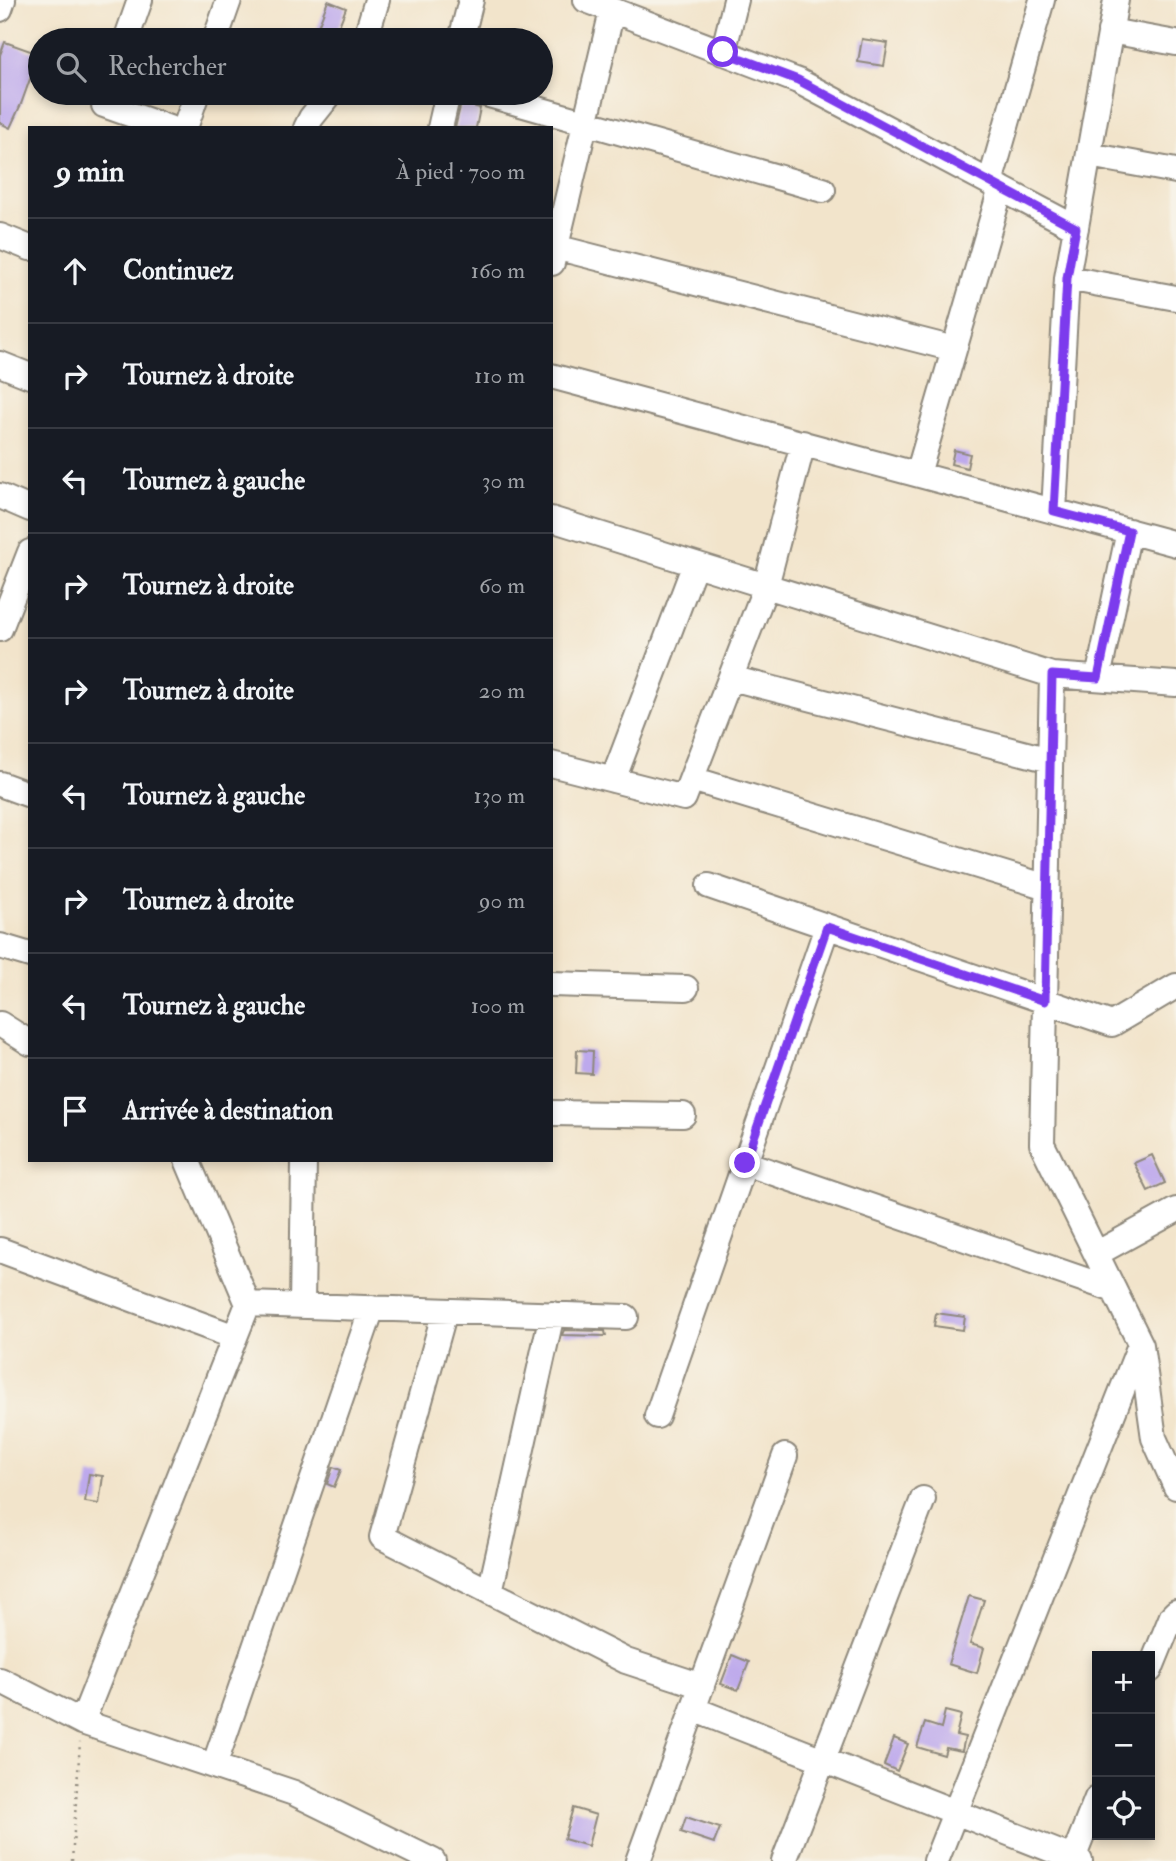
<!DOCTYPE html>
<html lang="fr">
<meta charset="utf-8">
<style>
body{margin:0;font-family:"IM FELL Double Pica",serif;background:#242831;color:#f1f3f6}
.controls{position:absolute;right:21px;bottom:21px;display:grid;overflow:hidden;border-radius:0px;box-shadow:0 4px 10px #0003}
.controls button{width:63px;height:63px;display:grid;place-items:center;padding:0;border:0;border-bottom:2px solid #363941;background:#171b24;color:#f1f3f6;font:35px sans-serif}
.stop{position:absolute;width:21px;height:21px;margin:-16px;border:5px solid #7c3aed;border-radius:50%;background:#fff}
.stop.end{background:#7c3aed;border-color:#fff;box-shadow:0 2px 7px #0008}
.list{margin:0;padding:0;list-style:none}
h2{display:flex;justify-content:space-between;align-items:center;height:91px;margin:0;padding:0 28px;font-size:30px}
h2 small{font-size:23px;font-weight:400;color:#9ea1a6}
.list li{display:grid;grid-template-columns:46px 1fr auto;gap:21px;align-items:center;box-sizing:border-box;height:105px;padding:0 28px;border-top:2px solid #363941}
.list b{display:block;font-size:26px;white-space:nowrap}
.list em{font-size:23px;font-style:normal;color:#9ea1a6}
.icon{flex:none;width:38px;height:38px;fill:none;stroke:currentColor;stroke-width:2;stroke-linecap:round;stroke-linejoin:round}
.map{position:relative;flex:none;width:1176px;height:1861px;overflow:hidden}
.search{position:absolute;background:#171b24;box-shadow:0 4px 10px #0003;left:28px;top:28px;width:525px;height:77px;display:flex;align-items:center;gap:18px;box-sizing:border-box;padding:0 24px;border-radius:38px;color:#9ea1a6;font-size:26px}
.panel{position:absolute;background:#171b24;box-shadow:0 4px 10px #0003;left:28px;top:126px;width:525px;height:1036px;border-radius:0px}
.map>svg:first-child{display:block}
</style>
<div class="map">
<svg width="1176" height="1861" viewBox="0 0 1176 1861">
<rect width="100%" height="100%" fill="#f7f3e8"/>
<filter id="ink" filterUnits="userSpaceOnUse"><feTurbulence type="fractalNoise" baseFrequency=".0143" numOctaves="2"/><feDisplacementMap in="SourceGraphic" scale="14" xChannelSelector="R" yChannelSelector="G"/><feConvolveMatrix kernelMatrix="1 2 1 2 8 2 1 2 1" color-interpolation-filters="sRGB"/></filter>
<filter id="wash" filterUnits="userSpaceOnUse"><feTurbulence type="fractalNoise" baseFrequency=".00686" numOctaves="4" result="noise"/><feDisplacementMap in="SourceGraphic" scale="28" xChannelSelector="R" yChannelSelector="G"/><feGaussianBlur stdDeviation="1.57" result="paint"/><feColorMatrix in="noise" values="0 0 0 0 0 0 0 0 0 0 0 0 0 0 0 0 0 1.4 0 .05"/><feComposite in="paint" operator="in"/></filter>
<g filter="url(#wash)">
<rect width="100%" height="100%" fill="#f2e4cb"/>
<g id="blocks">
<path fill="#bda9ec" d="M328 1 346 8 335 36 317 29Z
M862 39 888 43 884 66 858 62Z
M5 42 39 54 21 104 10 128 0 123V55Z
M461 103 480 108 476 128H455Z
M954 450 970 454 967 468 951 464Z
M577 1050 593 1051 592 1074 576 1073Z
M1152 1155 1165 1183 1148 1191 1134 1163Z
M936 1313 965 1317 963 1330 934 1326Z
M564 1330 605 1331 606 1336 562 1335Z
M333 1467 341 1470 334 1487 327 1484Z
M89 1474 103 1476 99 1504 85 1502Z
M969 1596 984 1600 970 1644 984 1648 977 1673 948 1664Z
M732 1655 749 1662 738 1690 721 1684Z
M945 1711 961 1715 956 1735 965 1737 962 1751 946 1748 944 1755 917 1747 925 1723 941 1728Z
M894 1738 908 1744 897 1771 884 1765Z
M573 1808 596 1815 588 1846 564 1839Z
M686 1817 720 1828 714 1843 681 1832Z"/>
</g>
</g>
<g filter="url(#ink)">
<use href="#blocks" fill-opacity="0" stroke="#8e887b" stroke-width="2"/>
<g fill="none" stroke-linecap="round" stroke-linejoin="round">
<g stroke="#8e887b" stroke-width="28">
<path id="minor" d="M586 0 798 81 1076 228
M0 9 3 0
M1110 31 1176 43
M126 40 140 0
M215 40 229 0
M365 40 377 0
M461 40 471 0
M723 53 736 0
M482 93 823 190
M104 105 169 128
M185 128 197 93
M306 128 311 118 331 93
M440 128 448 93
M1089 155 1176 171
M990 183 1042 0
M0 236 30 248
M551 246 954 349
M552 263 612 11
M1067 278 1176 298
M0 364 30 376
M551 376 1176 544
M918 474 1001 188
M0 496 30 509
M1054 511 1067 278 1116 0
M551 519 1052 675 1176 684
M0 629 30 552
M1052 675 1042 1144 1141 1345 1154 1438 1176 1487
M731 678 1050 760
M1098 678 1129 531
M551 764 684 798 766 586 803 443
M692 779 1047 887
M613 780 695 564
M0 784 30 795
M709 886 1112 1024 1176 986
M0 946 30 955
M551 984 686 988
M0 1024 30 1043
M551 1113 683 1115
M745 1163 1114 1290
M0 1250 235 1337
M1096 1254 1176 1210
M248 1304 626 1317
M302 1306 304 1160
M445 1311 382 1537 626 1661 702 1686
M657 1416 827 927
M490 1592 552 1314
M1150 1670 1172 1616 1176 1612
M0 1680 82 1722 294 1793 433 1861
M693 1709 1080 1861
M82 1722 248 1304 187 1160
M214 1766 372 1308
M638 1861 785 1456
M784 1861 923 1499
M936 1861 1140 1345
M1072 1861 1097 1798"/>
</g>
<path stroke="#8e887b" stroke-width="2.5" stroke-dasharray="2 5" stroke-linecap="butt" d="M72 1861 80 1742"/>
<use href="#minor" stroke="#fff" stroke-width="24"/>
</g>
</g>
<g fill="none" stroke-linecap="round" stroke-linejoin="round" filter="url(#ink)">
<path stroke="#7c3aed" stroke-width="9" d="M723 52 798 80 1076 228 1067 278 1054 511 1129 531 1098 678 1052 675 1045 1001 827 927 745 1163"/>
</g>
</svg>
<div class="controls">
<button>+</button>
<button>−</button>
<button><svg class="icon" aria-label="locate" viewBox="0 0 24 24"><circle cx="12" cy="12" r="6"/><path d="M12 2v4M12 18v4M2 12h4M18 12h4"/></svg></button>
</div>
<div class="stop" style="left:723px;top:52px"></div>
<div class="stop end" style="left:745px;top:1163px"></div>
<div class="search"><svg class="icon" aria-label="search" viewBox="0 0 24 24"><circle cx="10" cy="10" r="6"/><path d="M15 15l6 6"/></svg>Rechercher</div>
<section class="panel">
<h2>9 min<small>À pied · 700 m</small></h2>
<ul class="list">
<li><svg class="icon" aria-label="ahead" viewBox="0 0 24 24"><path d="M12 20V5M6 11l6-6 6 6"/></svg><div><b>Continuez</b></div><em>160 m</em></li>
<li><svg class="icon" aria-label="right" viewBox="0 0 24 24"><path d="M7 20v-9h11M14 6l5 5-5 5"/></svg><div><b>Tournez à droite</b></div><em>110 m</em></li>
<li><svg class="icon" aria-label="left" viewBox="0 0 24 24"><path d="M17 20v-9H6M10 6l-5 5 5 5"/></svg><div><b>Tournez à gauche</b></div><em>30 m</em></li>
<li><svg class="icon" aria-label="right" viewBox="0 0 24 24"><path d="M7 20v-9h11M14 6l5 5-5 5"/></svg><div><b>Tournez à droite</b></div><em>60 m</em></li>
<li><svg class="icon" aria-label="right" viewBox="0 0 24 24"><path d="M7 20v-9h11M14 6l5 5-5 5"/></svg><div><b>Tournez à droite</b></div><em>20 m</em></li>
<li><svg class="icon" aria-label="left" viewBox="0 0 24 24"><path d="M17 20v-9H6M10 6l-5 5 5 5"/></svg><div><b>Tournez à gauche</b></div><em>130 m</em></li>
<li><svg class="icon" aria-label="right" viewBox="0 0 24 24"><path d="M7 20v-9h11M14 6l5 5-5 5"/></svg><div><b>Tournez à droite</b></div><em>90 m</em></li>
<li><svg class="icon" aria-label="left" viewBox="0 0 24 24"><path d="M17 20v-9H6M10 6l-5 5 5 5"/></svg><div><b>Tournez à gauche</b></div><em>100 m</em></li>
<li><svg class="icon" aria-label="arrive" viewBox="0 0 24 24"><path d="M6 21V4h12l-3 4 3 4H6"/></svg><div><b>Arrivée à destination</b></div></li>
</ul>
</section>
</div>
